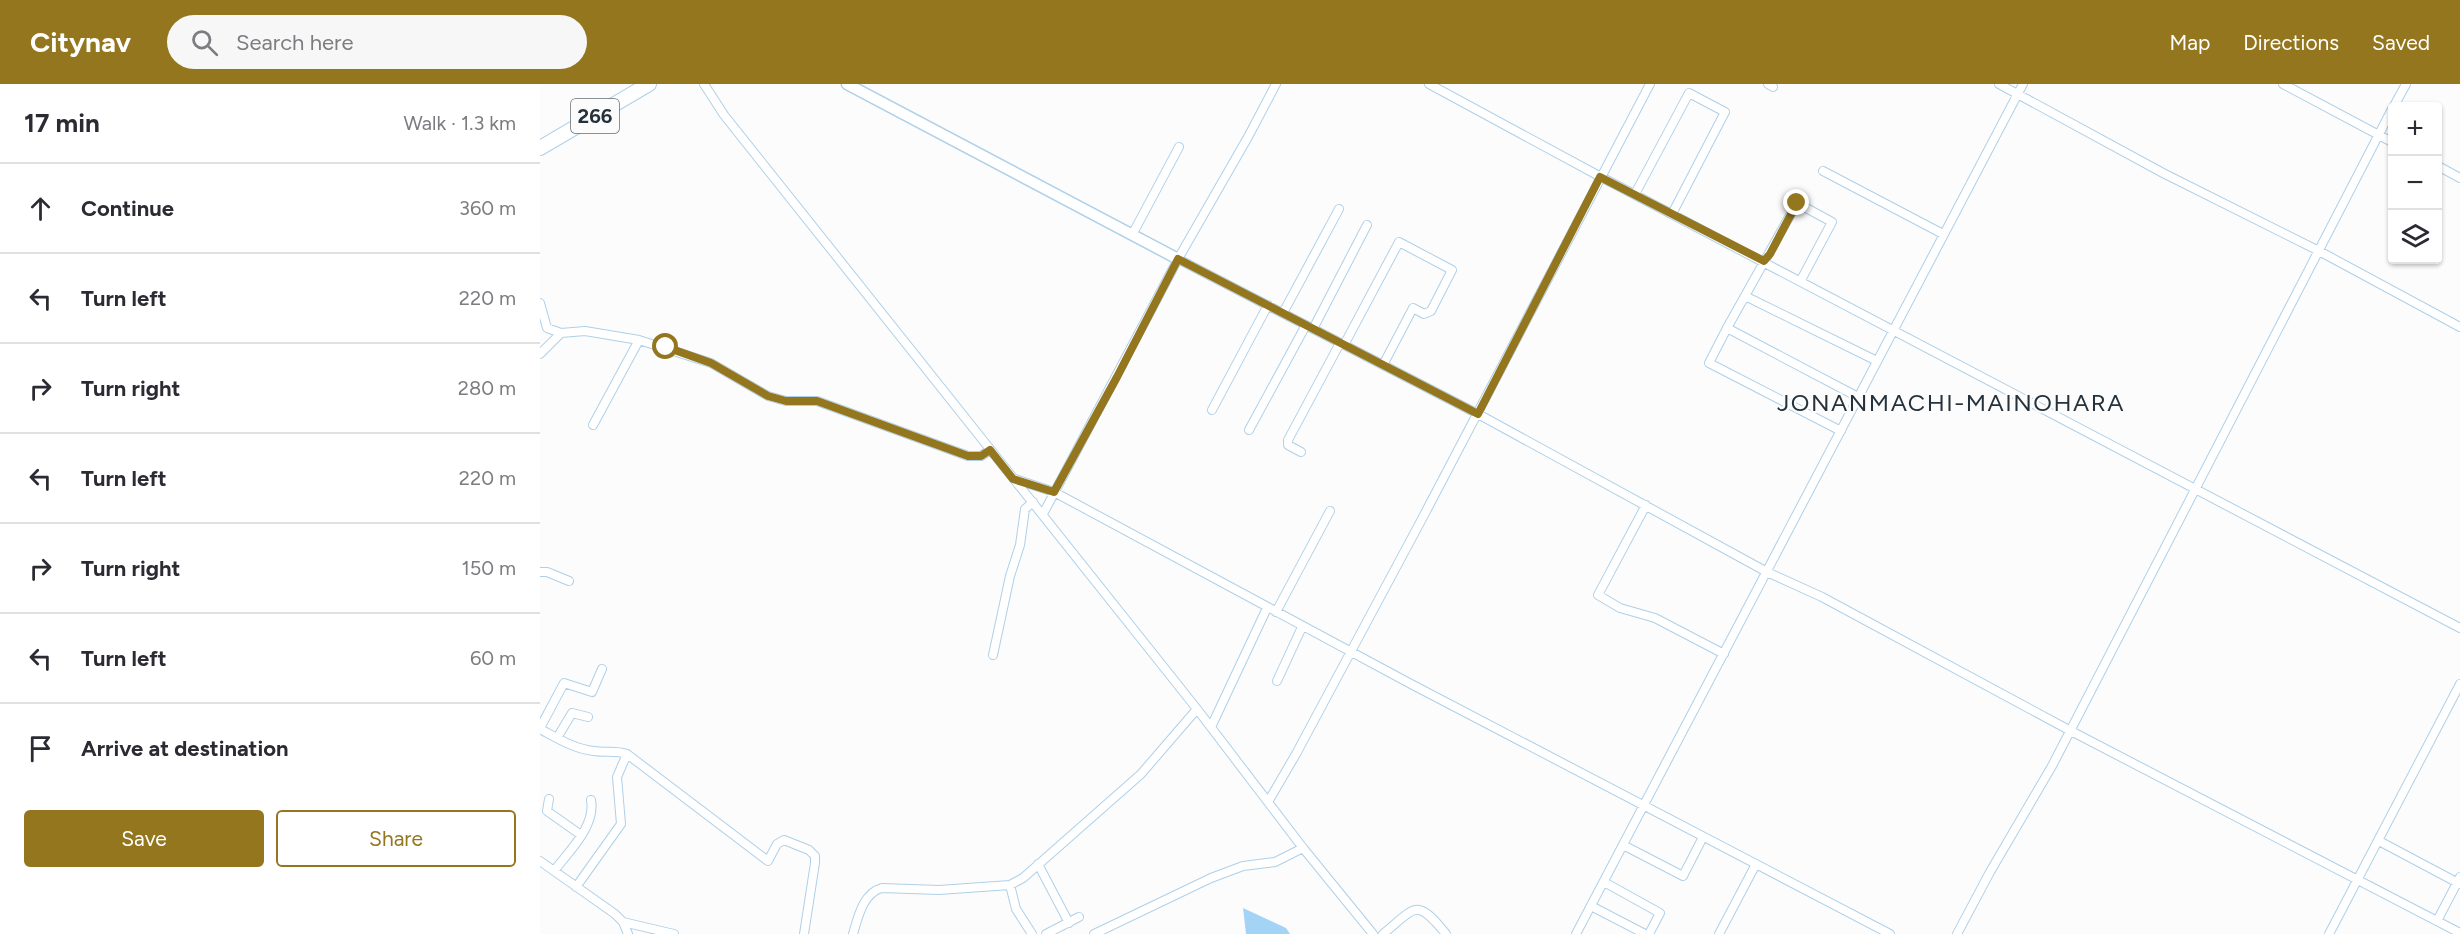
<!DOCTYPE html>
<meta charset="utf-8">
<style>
body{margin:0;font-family:Figtree,sans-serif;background:#f7f7f7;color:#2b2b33}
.controls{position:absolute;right:18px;top:18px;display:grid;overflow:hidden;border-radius:6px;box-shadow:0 2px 4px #0004}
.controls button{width:54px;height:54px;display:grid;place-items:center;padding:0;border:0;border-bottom:2px solid #e1e1e2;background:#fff;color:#2b2b33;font:30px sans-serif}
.stop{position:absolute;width:18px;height:18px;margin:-14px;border:4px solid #94761e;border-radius:50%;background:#fff}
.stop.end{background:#94761e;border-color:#fff;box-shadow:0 2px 6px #0008}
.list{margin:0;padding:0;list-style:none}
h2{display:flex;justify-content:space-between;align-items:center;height:78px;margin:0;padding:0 24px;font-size:26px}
h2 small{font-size:20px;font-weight:400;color:#7c7c81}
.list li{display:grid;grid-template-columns:39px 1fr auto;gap:18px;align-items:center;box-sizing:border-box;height:90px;padding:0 24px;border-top:2px solid #e1e1e2}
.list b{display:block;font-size:22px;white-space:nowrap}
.list em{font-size:20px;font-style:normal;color:#7c7c81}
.actions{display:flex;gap:12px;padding:18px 24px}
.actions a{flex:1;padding:14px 0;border:2px solid #94761e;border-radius:6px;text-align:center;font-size:21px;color:#94761e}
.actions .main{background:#94761e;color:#fff}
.icon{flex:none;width:33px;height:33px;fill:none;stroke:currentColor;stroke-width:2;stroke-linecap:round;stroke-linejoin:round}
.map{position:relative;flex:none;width:1920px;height:850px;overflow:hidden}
header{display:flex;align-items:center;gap:36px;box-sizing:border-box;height:84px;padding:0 30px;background:#94761e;color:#fff}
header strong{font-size:28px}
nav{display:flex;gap:33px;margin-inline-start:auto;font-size:21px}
.search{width:420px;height:54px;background:#f7f7f7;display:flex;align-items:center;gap:15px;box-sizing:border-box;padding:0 21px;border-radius:33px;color:#7c7c81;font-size:22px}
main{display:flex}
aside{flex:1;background:#fff}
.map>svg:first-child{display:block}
</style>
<header>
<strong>Citynav</strong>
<div class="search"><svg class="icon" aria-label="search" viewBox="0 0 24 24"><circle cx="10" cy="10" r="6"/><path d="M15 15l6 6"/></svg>Search here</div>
<nav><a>Map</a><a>Directions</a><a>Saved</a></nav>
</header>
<main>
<aside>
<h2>17 min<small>Walk · 1.3 km</small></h2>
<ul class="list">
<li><svg class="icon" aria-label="ahead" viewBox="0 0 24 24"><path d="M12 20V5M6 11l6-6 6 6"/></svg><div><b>Continue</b></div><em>360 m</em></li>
<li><svg class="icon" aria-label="left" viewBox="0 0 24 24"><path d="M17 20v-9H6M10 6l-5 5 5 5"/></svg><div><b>Turn left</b></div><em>220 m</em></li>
<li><svg class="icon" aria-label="right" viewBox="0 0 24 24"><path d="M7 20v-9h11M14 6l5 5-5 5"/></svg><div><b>Turn right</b></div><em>280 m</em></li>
<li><svg class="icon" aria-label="left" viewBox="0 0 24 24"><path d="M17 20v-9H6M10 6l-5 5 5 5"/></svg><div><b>Turn left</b></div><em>220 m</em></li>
<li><svg class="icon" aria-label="right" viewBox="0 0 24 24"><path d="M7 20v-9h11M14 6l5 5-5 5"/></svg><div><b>Turn right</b></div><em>150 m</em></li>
<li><svg class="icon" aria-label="left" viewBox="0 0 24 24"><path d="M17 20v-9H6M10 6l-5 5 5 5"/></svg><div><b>Turn left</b></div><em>60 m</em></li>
<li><svg class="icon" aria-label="arrive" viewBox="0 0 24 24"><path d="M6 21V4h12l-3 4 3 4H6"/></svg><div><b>Arrive at destination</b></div></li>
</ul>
<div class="actions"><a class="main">Save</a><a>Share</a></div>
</aside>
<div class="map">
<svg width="1920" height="850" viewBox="0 0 1920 850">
<rect width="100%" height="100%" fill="#fcfcfc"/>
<path fill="#a3d3f5" d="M703 824 746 844 750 850H706Z"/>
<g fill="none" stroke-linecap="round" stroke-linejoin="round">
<g stroke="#afd0e8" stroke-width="10">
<path id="street" d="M164 0 184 31 657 625 763 764 833 850
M889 0 1061 93 1920 544
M1228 0 1233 3
M1459 0 1623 89 1779 167 1920 243
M1743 0 1852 58
M1854 22 1866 0
M1898 82 1920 94
M1283 87 1403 150
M1095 110 1149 9 1185 28 1132 130
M592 151 639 63
M638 175 938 330 1227 488 1282 513 1529 646 1920 849
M1261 196 1292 138 1257 119 1187 244 1169 279 1301 347
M1205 212 1337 277
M0 219 7 244 21 249
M743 229 799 125
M1187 244 1318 313
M773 245 827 141
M804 261 859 158 912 186 891 227 884 230 873 224 843 281
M0 270 21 249 45 247 99 256 171 279 228 312 246 317H277L428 372H441L450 366
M672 326 728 221
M53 341 99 256
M709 346 766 241
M761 368 748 361V356L800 259
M475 395 514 408 871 600 1350 850
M1106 421 1058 511 1080 524 1115 534 1184 570
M503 430 638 175 708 53 736 0
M0 488H7L29 497
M736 528 790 427
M453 571 470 492 480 461 485 425 493 418
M737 597 762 543
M671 643 727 524
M0 644 24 599 52 608 62 585
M0 645C17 654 34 665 54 667 65 669 76 666 87 670L228 777 237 760 244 756 269 766 275 772V779L264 850
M17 654 32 629 48 633
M9 715 7 727 41 751
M728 718 756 670 883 433 1110 0
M1839 757 1920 800
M1083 761 1143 792 1163 753
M0 777 75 830 83 838 88 850
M498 780 529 839
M14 787C29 767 56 742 51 716
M1064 798 1120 829 1109 850
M470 801 476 825 492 850
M36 803 81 740 77 693 87 670
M1051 822 1105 850
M1897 837 1920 793
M83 838 134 850
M313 850C318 833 323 809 342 804L399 806 470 801 483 794 601 690 657 625
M506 850 539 833
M554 850 671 794 703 782 735 778 763 764
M843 850C876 823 876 813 906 850
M1036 850 1483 0
M1179 850 1216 780
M1417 850 1450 788 1512 682 1852 25
M1789 850 1920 600"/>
</g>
<g stroke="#afd0e8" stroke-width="13">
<path id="secondary" d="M307 0 638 175"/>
</g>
<g stroke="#afd0e8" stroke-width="16">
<path id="highway" d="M0 64 109 0"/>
</g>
<use href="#street" stroke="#fff" stroke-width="8"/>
<use href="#secondary" stroke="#fff" stroke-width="10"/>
<use href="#highway" stroke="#fff" stroke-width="14"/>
</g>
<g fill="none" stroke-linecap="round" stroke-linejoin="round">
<path stroke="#94761e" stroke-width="8" d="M126 263 171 279 228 312 246 317H277L428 372H441L450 366 473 395 514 408 577 293 638 175 938 330 1060 93 1224 177 1230 170 1257 119"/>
</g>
<g text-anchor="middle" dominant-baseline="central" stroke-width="4.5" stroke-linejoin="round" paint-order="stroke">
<rect fill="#fcfcfc" stroke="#666f75" stroke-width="1.5" x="31" y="15" width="48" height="34" rx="4.5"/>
<g font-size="20" font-weight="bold" fill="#25323b">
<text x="55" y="32">266</text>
</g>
<g font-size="24" letter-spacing="1.5" fill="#25323b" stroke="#fcfcfc">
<text x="1411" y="318">JONANMACHI-MAINOHARA</text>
</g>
</g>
</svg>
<div class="controls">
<button>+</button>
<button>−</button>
<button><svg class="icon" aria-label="layers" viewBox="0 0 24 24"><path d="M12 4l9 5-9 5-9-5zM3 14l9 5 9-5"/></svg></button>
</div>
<div class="stop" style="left:126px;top:263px"></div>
<div class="stop end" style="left:1257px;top:119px"></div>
</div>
</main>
